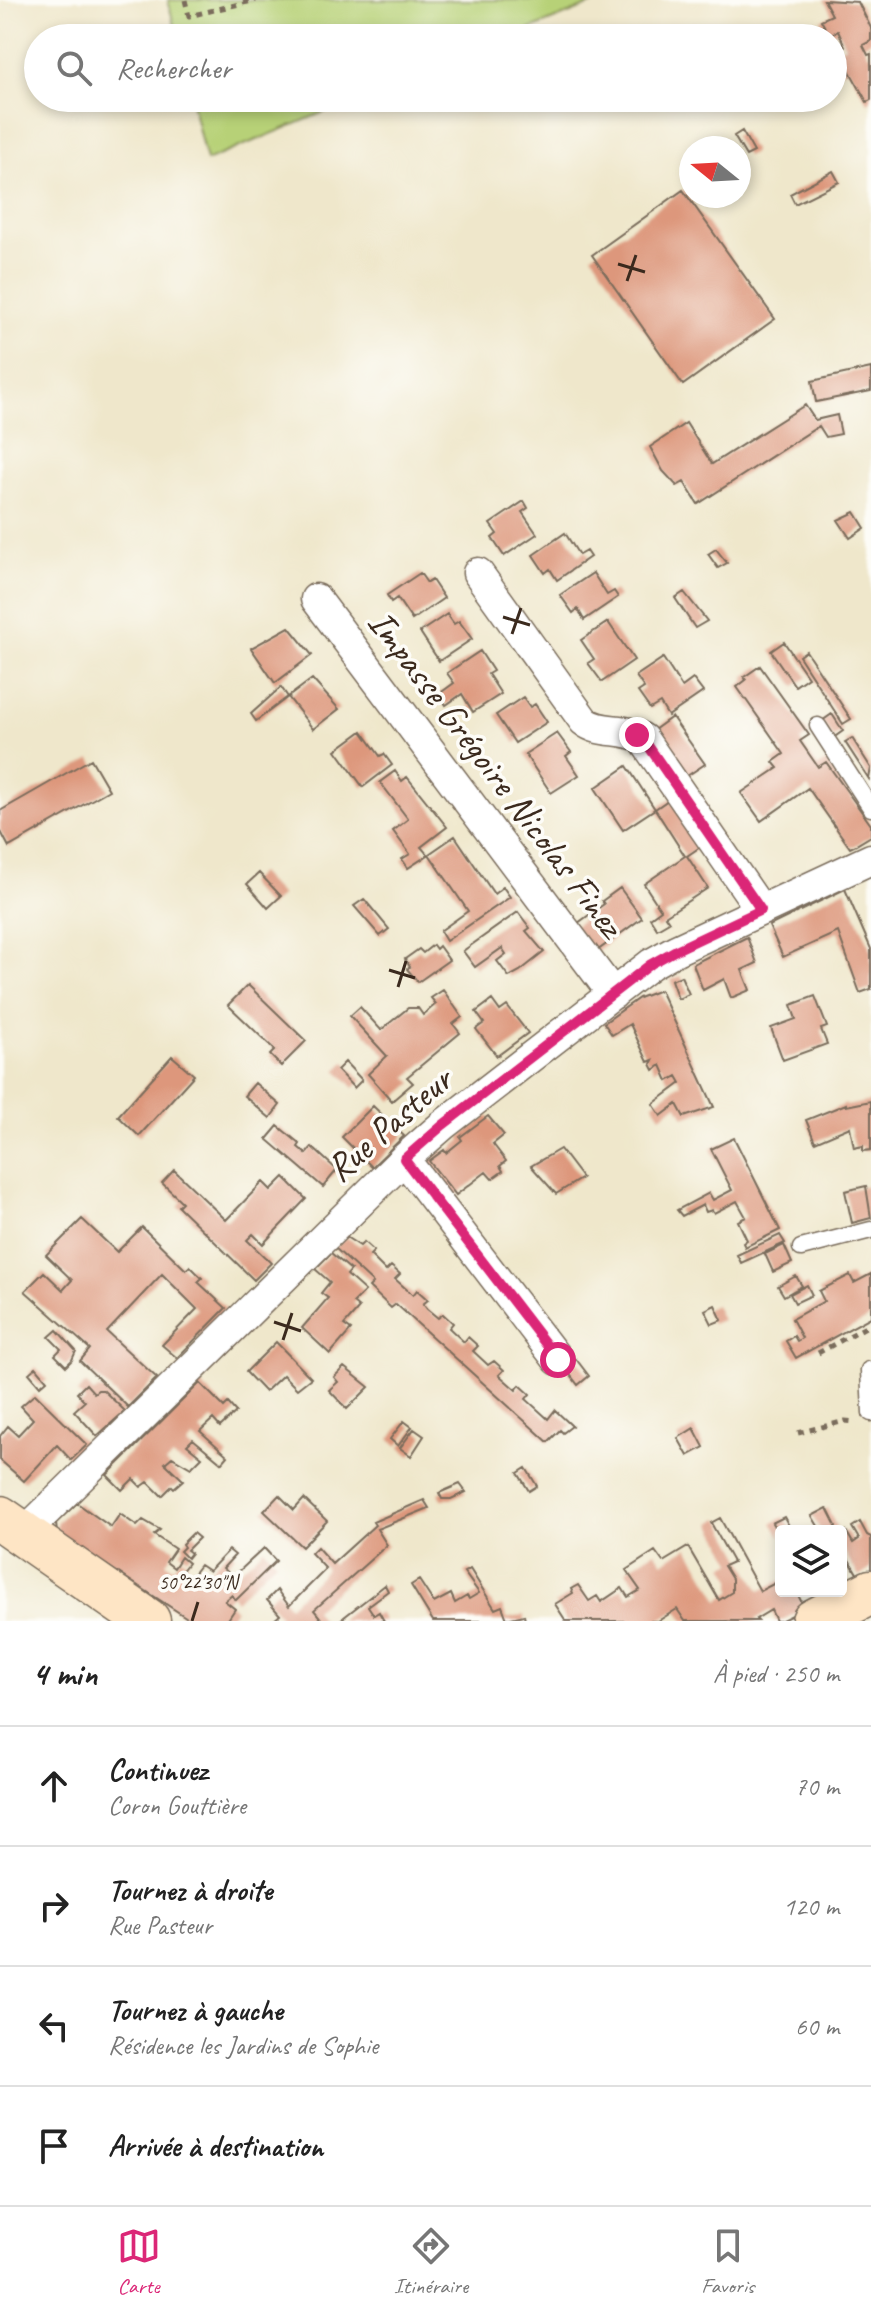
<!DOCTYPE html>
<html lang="fr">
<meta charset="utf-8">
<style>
body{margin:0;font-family:Caveat,sans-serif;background:#f6f6f6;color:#222}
.controls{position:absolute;right:24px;bottom:24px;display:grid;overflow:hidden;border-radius:8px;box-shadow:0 4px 12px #0003}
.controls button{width:72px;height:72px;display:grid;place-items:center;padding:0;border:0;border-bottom:2px solid #e0e0e0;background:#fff;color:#222;font:40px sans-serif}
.compass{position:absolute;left:679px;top:136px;width:72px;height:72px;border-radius:50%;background:#fff;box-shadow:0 4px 12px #0003;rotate:288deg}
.stop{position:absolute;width:24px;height:24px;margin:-18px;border:6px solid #db2777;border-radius:50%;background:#fff}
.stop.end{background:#db2777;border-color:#fff;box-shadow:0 2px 8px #0008}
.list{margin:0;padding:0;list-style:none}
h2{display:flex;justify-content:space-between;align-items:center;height:104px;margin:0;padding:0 32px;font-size:34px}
h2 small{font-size:26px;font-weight:400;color:#767676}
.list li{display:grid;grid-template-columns:52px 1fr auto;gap:24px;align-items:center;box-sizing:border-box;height:120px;padding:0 32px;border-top:2px solid #e0e0e0}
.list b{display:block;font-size:30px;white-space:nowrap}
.list p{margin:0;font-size:26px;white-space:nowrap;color:#767676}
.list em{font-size:26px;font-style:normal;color:#767676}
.icon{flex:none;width:44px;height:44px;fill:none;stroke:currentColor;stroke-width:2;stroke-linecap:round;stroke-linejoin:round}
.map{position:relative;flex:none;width:871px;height:1621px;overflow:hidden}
.search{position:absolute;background:#fff;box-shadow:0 4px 12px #0003;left:24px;right:24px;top:24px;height:88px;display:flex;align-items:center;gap:20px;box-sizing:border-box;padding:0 28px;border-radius:44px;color:#767676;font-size:30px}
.sheet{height:584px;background:#fff}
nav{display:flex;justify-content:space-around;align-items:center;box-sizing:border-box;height:112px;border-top:2px solid #e0e0e0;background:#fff;font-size:22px;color:#767676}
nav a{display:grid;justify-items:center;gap:4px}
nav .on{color:#db2777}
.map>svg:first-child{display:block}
</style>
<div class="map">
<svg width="871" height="1621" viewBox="0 0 871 1621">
<rect width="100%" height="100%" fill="#fdfcf7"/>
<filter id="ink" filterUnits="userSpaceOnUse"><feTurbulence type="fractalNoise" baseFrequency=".0125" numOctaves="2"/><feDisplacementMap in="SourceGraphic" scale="16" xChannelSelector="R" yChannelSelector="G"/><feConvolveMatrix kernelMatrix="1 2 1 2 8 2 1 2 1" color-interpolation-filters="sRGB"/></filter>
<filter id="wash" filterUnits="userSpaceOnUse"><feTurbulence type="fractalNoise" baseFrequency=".006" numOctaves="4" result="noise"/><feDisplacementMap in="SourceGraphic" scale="32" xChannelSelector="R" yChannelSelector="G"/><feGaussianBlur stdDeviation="1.8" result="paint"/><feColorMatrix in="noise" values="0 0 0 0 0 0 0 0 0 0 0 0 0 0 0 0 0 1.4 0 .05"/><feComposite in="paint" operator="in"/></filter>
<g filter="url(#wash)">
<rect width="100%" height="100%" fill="#efe7cb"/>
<path fill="#b7d177" stroke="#797e4a" stroke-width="2" d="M168 0H603L509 38H177Z
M191 98H358L206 161Z"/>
<g id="blocks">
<path fill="#dd977c" d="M824 0 858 2 871 28V41L863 45 868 55 871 54V100L867 102 848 68 842 71 833 54 845 46 838 31 829 35 821 20 832 15Z
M742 131 754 152 746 156 734 136Z
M833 171 839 182 795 204 790 194Z
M683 190 775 319 683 385 592 255Z
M871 368V391L816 402 812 381Z
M805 405 815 420 837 415 841 434 826 437 819 426 698 504 684 482 677 486 663 471 650 447 686 423 712 464Z
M524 501 528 508 522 512 537 534 504 556 492 538 497 534 490 524Z
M855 512 865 528 850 538 838 520Z
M565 533 579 555 586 551 590 557 557 580 550 569 545 573 533 555Z
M716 549 727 563 718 568 708 554Z
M420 573 427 583 432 580 444 598 412 620 397 598 391 602 387 595Z
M593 573 607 595 614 591 618 597 584 620 578 609 573 613 560 595Z
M684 592 707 621 695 628 675 598Z
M447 614 454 624 459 621 472 639 439 661 420 632Z
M608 622 634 660 602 682 588 663 594 659 581 640Z
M289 627 312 655 275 683 251 648Z
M784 642 808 677 795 686 771 651Z
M480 651 493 671 488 674 501 694 473 712 462 694 446 705 439 694 454 683 447 673Z
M806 651 851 719 843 724 799 656Z
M663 658 682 687 693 679 703 692 668 716 660 703 650 709 638 692 644 688 636 676Z
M760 666 809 735 800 741 818 767 826 762 871 825V836L856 845 850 848 808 788 761 821 741 793 778 768 773 762 784 754 737 687 746 680 744 677Z
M312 679 339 709 313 729 288 697 256 721 251 714 281 687 288 697Z
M523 697 530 707 535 704 547 722 515 743 496 715Z
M832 714 843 731 833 738 822 721Z
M672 717 705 764 687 776 654 730Z
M362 731 380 756 384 754 392 765 363 787 336 750Z
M557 733 571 752 566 756 579 775 551 793 525 754Z
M852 738 871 768 869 779 845 742Z
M91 759 109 790 9 847 0 830V811Z
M627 766 655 809 671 798 703 845 687 856 708 888 665 916 669 922 657 929 650 918 661 910 644 884 685 856 655 809 623 830 595 788Z
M395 771 402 781 407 777 447 827 421 847 428 855 408 868 402 859 410 854 393 831 408 819 380 782Z
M455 836 494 894 503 887 510 897 446 941 440 931 468 911 429 854Z
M259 873 281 896 268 908 247 884Z
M620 888 642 918 594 953 574 926 604 904 602 901Z
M845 889 871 949V989L860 993 838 932 783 957 769 926Z
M364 899 389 929 380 936 354 906Z
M518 912 530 928 526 931 544 952 520 971 509 977 497 961 506 954 502 948 475 967 463 951Z
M747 937 757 963 742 970 750 990 731 998 724 979 703 990 693 964Z
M433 945 436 949 439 946 449 960 418 982 407 969 410 967 405 959 419 949 423 953Z
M681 976 689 994 678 999 671 980Z
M248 985 306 1041 281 1066 270 1055 275 1050 228 1005Z
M443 990 462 1017 453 1024 460 1033 407 1077 413 1083 392 1101 368 1074 387 1056 350 1016 360 1007 381 1030 408 1008H418L423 1015 436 1004 431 998Z
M660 990 714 1107 684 1117 677 1104 661 1116 653 1104 681 1083 677 1076 668 1081 661 1065 654 1070 651 1064 653 1060 648 1062 630 1024 612 1035 604 1023 639 998Z
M815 996 827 1027 821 1029 827 1044 783 1060 771 1028 796 1019 791 1005Z
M492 1000 500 1011 507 1006 528 1033 497 1056 476 1029 484 1023 476 1012Z
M172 1056 194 1075 139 1136 118 1116Z
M345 1062 362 1080 354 1088 337 1070Z
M255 1083 280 1105 270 1118 244 1096Z
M871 1101V1150L863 1151V1146L854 1148 850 1127 815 1142 806 1120 846 1104V1106Z
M373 1106 404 1136 372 1167 342 1137Z
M488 1116 504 1135 493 1144 506 1161 500 1166 503 1171 492 1179 486 1172 456 1195 429 1161 444 1150 446 1153 462 1140 460 1137Z
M278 1126 300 1144 298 1147 306 1154 312 1147 337 1170 323 1187 267 1139Z
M734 1138 780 1230 745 1247 743 1243 747 1240 738 1221 746 1217 737 1201 714 1213 712 1210 706 1212 703 1205 682 1216 677 1210 709 1193 713 1200 732 1190 711 1149Z
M560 1149 582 1178 556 1194 531 1166Z
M174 1170 226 1220 263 1182 271 1190 284 1177 306 1199 263 1244 253 1234 247 1240 271 1263 254 1280 178 1206 182 1202 162 1183Z
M866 1186 871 1218 852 1223 845 1191Z
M82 1219 117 1252 142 1227 186 1270 190 1266 202 1278 198 1282 226 1308 177 1358 162 1345 197 1309 162 1274 107 1332 157 1378 128 1407 80 1361 90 1349 25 1291 44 1272 63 1290 72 1280 46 1255Z
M780 1235 785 1243 741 1263 737 1255Z
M346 1237 360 1246 364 1242 374 1251 370 1255 386 1271 391 1266 400 1274 395 1279 413 1295 417 1290 428 1300 423 1304 427 1309 438 1318 443 1314 453 1323 449 1328 464 1342 468 1337 478 1346 473 1351 488 1365 494 1361 504 1370 499 1375 516 1390 520 1385 530 1394 526 1399 548 1419 555 1410 572 1426 563 1433 560 1430 548 1442 396 1304 391 1308 369 1287 373 1283 335 1248Z
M784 1245 792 1263 773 1272 765 1254Z
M331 1253 351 1270 347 1275 365 1291 353 1303 359 1308 344 1325 351 1330 330 1354 302 1328 328 1298 321 1293 330 1282 315 1269Z
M871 1274V1317L796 1358 786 1341 794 1336 797 1341 802 1338 792 1319 824 1301 819 1291 850 1275 854 1283Z
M796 1276 802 1286 784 1296 778 1286Z
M807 1285 812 1295 795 1303 790 1294Z
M715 1305 722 1320 712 1324 705 1310Z
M57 1330 76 1351 72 1360 66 1366 55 1355 61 1349 49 1337Z
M276 1342 311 1378 297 1389 283 1375 265 1392 246 1372Z
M576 1359 589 1376 578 1385 565 1368Z
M36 1367 47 1380 40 1386 29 1373Z
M344 1367 369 1387 347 1409 329 1390 338 1382 334 1377Z
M200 1383 224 1407 228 1403 236 1412 220 1427 213 1419 200 1431 228 1456 222 1463 193 1439 187 1445 202 1457 191 1468 172 1457 165 1463 183 1480 174 1488 172 1486 162 1496 148 1482 141 1487 133 1479 122 1490 107 1475Z
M86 1384 94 1393 98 1390H103L125 1411 97 1436 74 1411 85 1401 77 1393Z
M35 1394 87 1445 71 1460 57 1445 24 1481 0 1460V1436L8 1426 18 1435 33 1419 21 1406Z
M404 1421 412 1427 398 1446 390 1439Z
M694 1428 704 1447 688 1456 678 1438Z
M414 1429 424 1436 411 1456 400 1448Z
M526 1468 537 1486 529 1491 518 1473Z
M460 1484 466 1492 451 1499H442L439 1493Z
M279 1495 294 1510 304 1499 327 1521 302 1547 264 1511Z
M424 1500 429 1508 377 1529 387 1545 314 1610 323 1621H273L280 1615 267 1600 277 1590 289 1606 326 1569 311 1553 317 1547 332 1564 375 1525 373 1522Z
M77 1503 111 1527 120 1514 137 1526 143 1520 160 1530 154 1535 175 1549 166 1562 174 1568 181 1557 188 1563 181 1572 190 1578 200 1565 209 1571 229 1550 235 1555 223 1568 233 1577 264 1548 276 1561 236 1600 232 1595 225 1601 235 1609 227 1621H192L57 1533 56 1523Z
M827 1508 836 1526 834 1531H821L812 1516Z
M784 1517 792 1531H781V1537L772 1523Z
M720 1518 760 1591 781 1580V1591H796L805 1609 780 1621H776L771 1610 756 1619 758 1621H685L677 1609 658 1621H566L555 1604 573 1593 571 1589 578 1585 589 1601 597 1596 601 1602 622 1588 628 1597 640 1590 626 1570 655 1551 663 1562 688 1547 719 1600 732 1592V1579L724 1566 733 1562 711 1523Z
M860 1522 867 1535 871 1537V1569L859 1577 841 1546V1534L846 1531 853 1543 859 1539 852 1527Z
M193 1533 199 1538 187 1550 191 1553 187 1558 180 1551 184 1547 182 1544Z
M470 1569 495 1609 502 1606 507 1619 524 1615 525 1621H433L411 1585 419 1580 434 1603 451 1594 455 1603 467 1596 469 1599 479 1593 464 1572Z
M385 1585 388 1591 368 1606 374 1615 379 1612 384 1621H339Z"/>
</g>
</g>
<g filter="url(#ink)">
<use href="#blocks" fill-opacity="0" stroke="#7a6c5b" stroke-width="2"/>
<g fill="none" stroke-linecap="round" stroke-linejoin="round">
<g stroke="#7a6c5b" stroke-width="19">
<path id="lane" d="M818 726 871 808
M801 1248 871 1230
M869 1370 871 1413"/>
</g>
<g stroke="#7a6c5b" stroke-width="33">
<path id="street" d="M478 573 584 721C601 735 625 726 643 739L761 910
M316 599 613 994
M404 1159 558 1360
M23 1534 404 1159 443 1125 651 964 676 950 871 859"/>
</g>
<g stroke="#7a6c5b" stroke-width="47">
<path id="secondary" d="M0 1518 148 1621
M814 1621 871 1592"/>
</g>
<path stroke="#7a6c5b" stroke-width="5" stroke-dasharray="6 6" stroke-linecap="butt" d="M185 0 189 16 256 0
M818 1353 871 1324
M798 1433 845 1421 855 1422"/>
<use href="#lane" stroke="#fff" stroke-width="16"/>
<use href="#street" stroke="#fff" stroke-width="30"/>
<use href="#secondary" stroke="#fee5c5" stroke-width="44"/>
</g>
</g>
<g fill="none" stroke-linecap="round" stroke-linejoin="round" filter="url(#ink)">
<path stroke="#db2777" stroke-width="10" d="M558 1360 404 1159 443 1125 651 964 676 950 761 910 647 744 637 735"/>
</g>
<path fill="none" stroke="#3b2a1e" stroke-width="3" d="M618 264 645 272M627 281 636 255M503 617 530 625M512 634 521 608M389 970 415 978M398 987 406 961M274 1322 301 1331M283 1340 292 1313M192 1621 198 1602"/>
<g text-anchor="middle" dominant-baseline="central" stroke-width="7" stroke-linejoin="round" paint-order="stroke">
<g font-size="38" fill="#3b2a1e" stroke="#fdfcf7">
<text transform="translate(496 773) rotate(53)">Impasse Grégoire Nicolas Finez</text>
<text transform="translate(389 1124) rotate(-41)">Rue Pasteur</text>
</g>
</g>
<g font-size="20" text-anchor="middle" fill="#3b2a1e" stroke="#fdfcf7" stroke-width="7" stroke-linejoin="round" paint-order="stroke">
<text x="198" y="1589">50°22'30"N</text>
</g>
</svg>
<div class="controls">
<button><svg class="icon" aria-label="layers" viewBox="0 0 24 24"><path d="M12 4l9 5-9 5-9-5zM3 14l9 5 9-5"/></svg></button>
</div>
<svg class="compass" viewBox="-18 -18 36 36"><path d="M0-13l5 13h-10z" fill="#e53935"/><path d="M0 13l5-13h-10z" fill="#767676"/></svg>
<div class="stop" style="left:558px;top:1360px"></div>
<div class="stop end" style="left:637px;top:735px"></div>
<div class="search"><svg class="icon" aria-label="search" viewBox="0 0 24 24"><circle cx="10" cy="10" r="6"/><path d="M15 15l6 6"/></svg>Rechercher</div>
</div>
<section class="sheet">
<h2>4 min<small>À pied · 250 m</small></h2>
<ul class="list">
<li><svg class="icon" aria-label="ahead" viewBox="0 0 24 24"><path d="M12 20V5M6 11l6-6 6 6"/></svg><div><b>Continuez</b><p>Coron Gouttière</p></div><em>70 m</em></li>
<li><svg class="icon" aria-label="right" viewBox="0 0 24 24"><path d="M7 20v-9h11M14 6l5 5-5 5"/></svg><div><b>Tournez à droite</b><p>Rue Pasteur</p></div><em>120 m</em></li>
<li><svg class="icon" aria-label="left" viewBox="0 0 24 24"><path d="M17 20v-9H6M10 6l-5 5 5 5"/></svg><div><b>Tournez à gauche</b><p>Résidence les Jardins de Sophie</p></div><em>60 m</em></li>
<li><svg class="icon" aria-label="arrive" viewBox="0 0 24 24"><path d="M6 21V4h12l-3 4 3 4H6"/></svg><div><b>Arrivée à destination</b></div></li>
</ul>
</section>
<nav>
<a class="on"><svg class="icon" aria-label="map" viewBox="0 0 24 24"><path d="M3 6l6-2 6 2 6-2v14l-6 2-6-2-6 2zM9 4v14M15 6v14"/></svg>Carte</a>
<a><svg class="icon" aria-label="directions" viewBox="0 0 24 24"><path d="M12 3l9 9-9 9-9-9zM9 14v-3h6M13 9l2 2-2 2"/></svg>Itinéraire</a>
<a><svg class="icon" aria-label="saved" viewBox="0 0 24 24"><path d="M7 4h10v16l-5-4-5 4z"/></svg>Favoris</a>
</nav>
